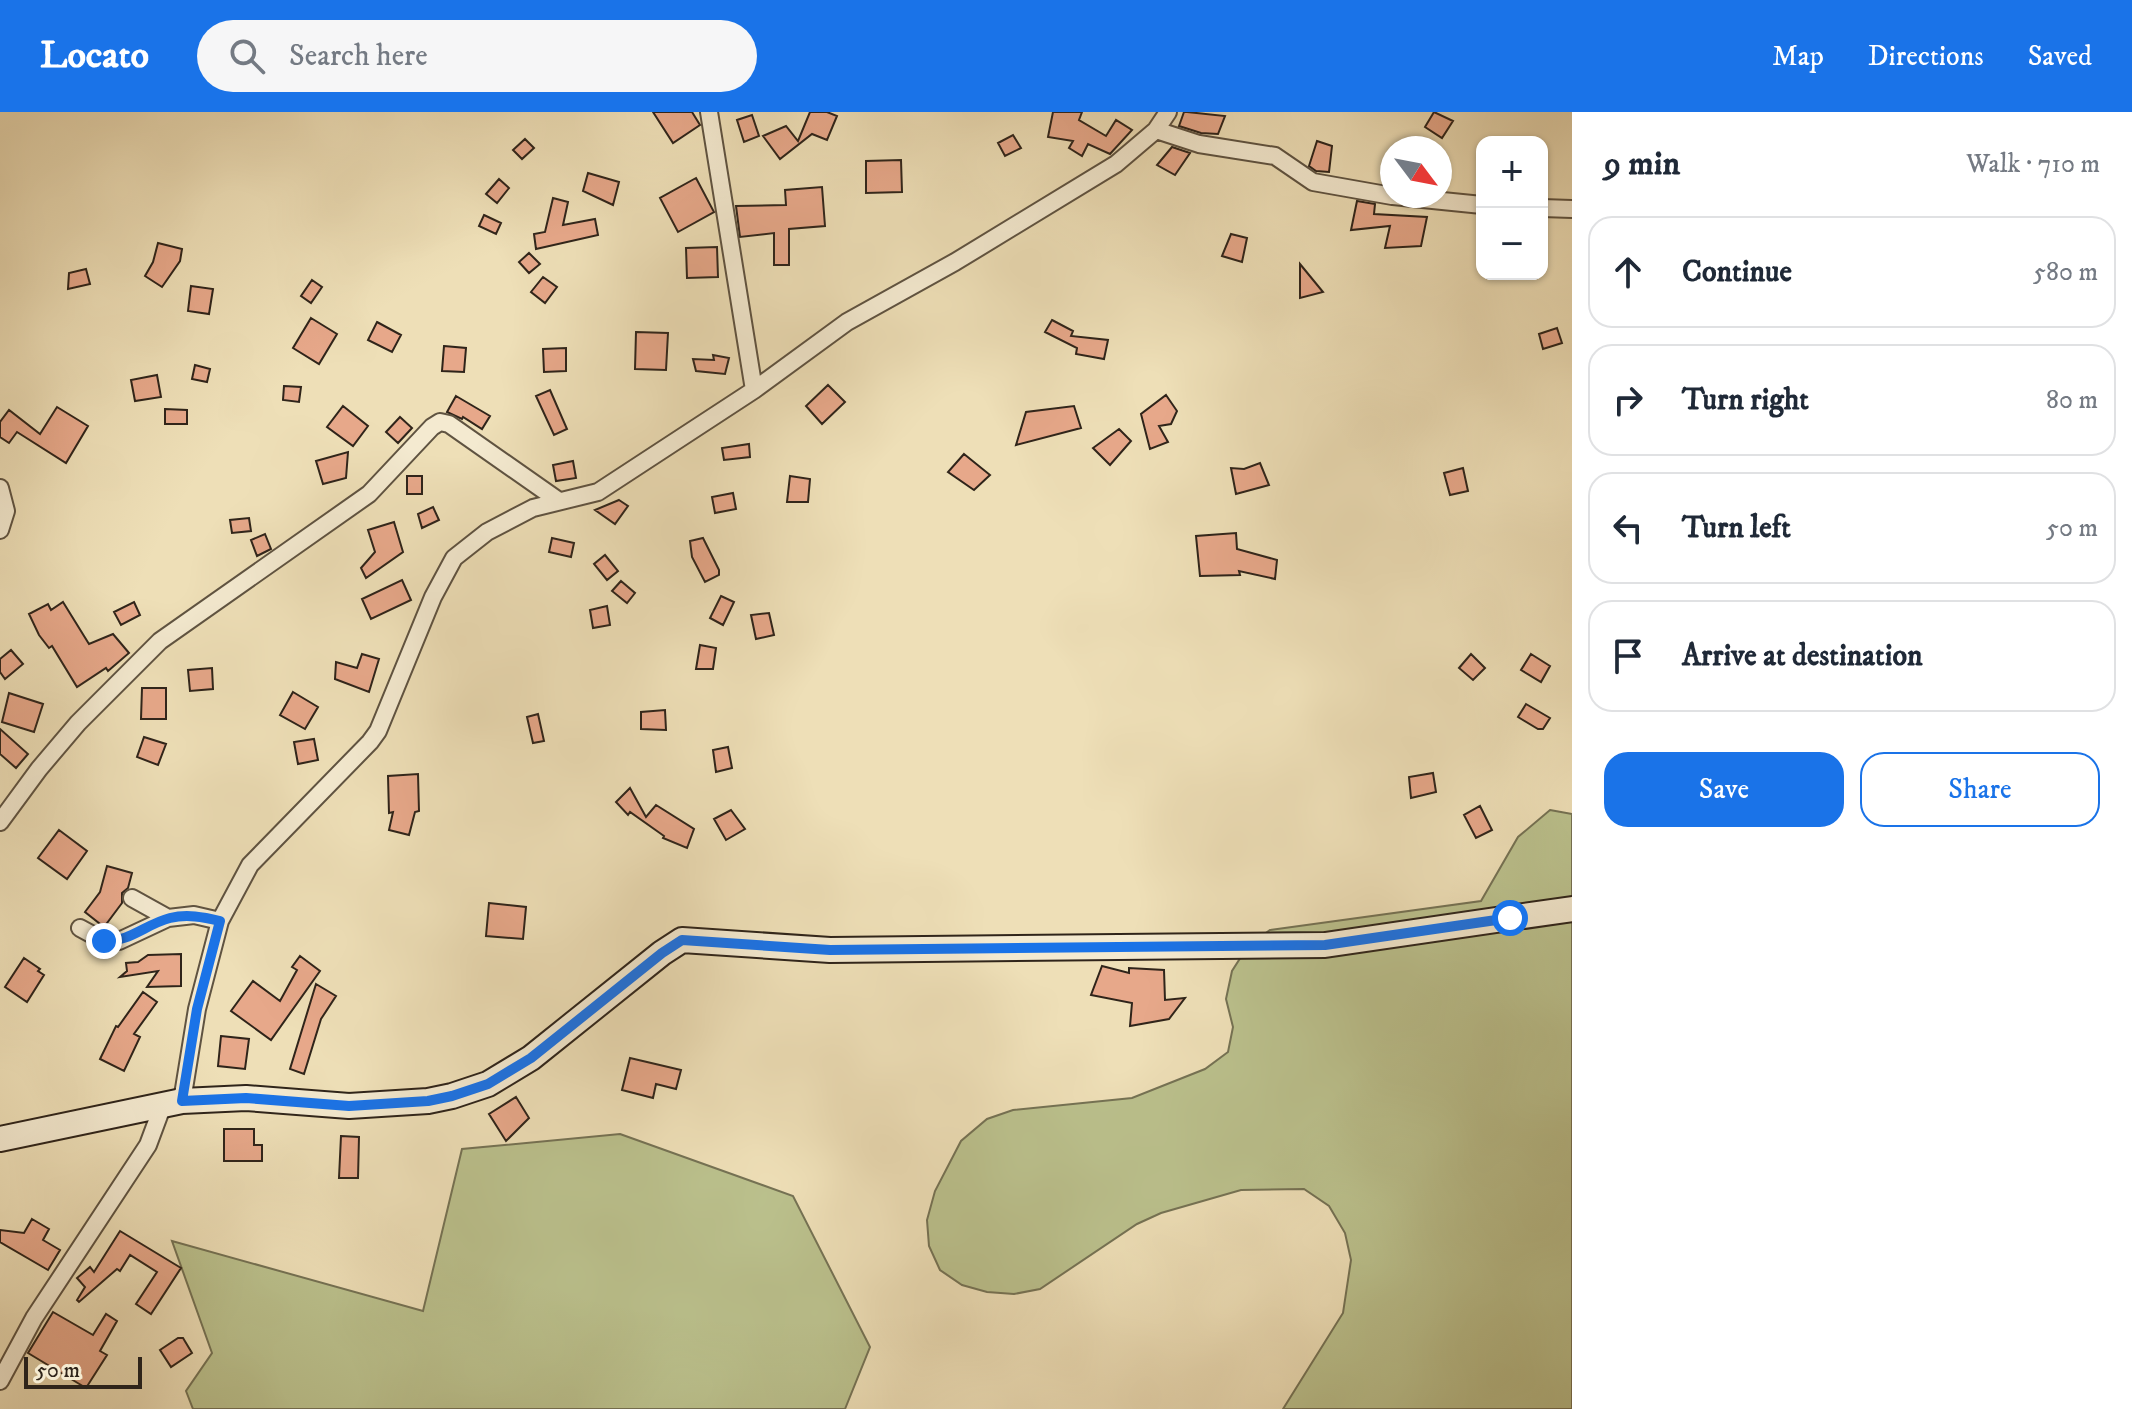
<!DOCTYPE html>
<meta charset="utf-8">
<style>
body{margin:0;font-family:"IM FELL DW Pica",serif;background:#f6f6f7;color:#1f2937}
.controls{position:absolute;right:24px;top:24px;display:grid;overflow:hidden;border-radius:16px;box-shadow:0 2px 6px #0004}
.controls button{width:72px;height:72px;display:grid;place-items:center;padding:0;border:0;border-bottom:2px solid #e0e1e3;background:#fff;color:#1f2937;font:40px sans-serif}
.compass{position:absolute;left:1380px;top:24px;width:72px;height:72px;border-radius:50%;background:#fff;box-shadow:0 2px 6px #0004;rotate:122deg}
.scale{position:absolute;left:24px;bottom:20px;width:118px;box-sizing:border-box;padding-left:8px;border:4px solid #2f241a;border-top:0;font-size:22px;line-height:28px;white-space:nowrap;color:#2f241a;-webkit-text-stroke:6px #f4ead0;paint-order:stroke}
.stop{position:absolute;width:24px;height:24px;margin:-18px;border:6px solid #1a73e8;border-radius:50%;background:#fff}
.stop.end{background:#1a73e8;border-color:#fff;box-shadow:0 2px 8px #0008}
.list{margin:0;padding:0;list-style:none}
h2{display:flex;justify-content:space-between;align-items:center;height:104px;margin:0;padding:0 32px;font-size:34px}
h2 small{font-size:26px;font-weight:400;color:#747a83}
.list li{display:grid;grid-template-columns:52px 1fr auto;gap:24px;align-items:center;box-sizing:border-box;height:112px;margin:0 16px 16px;padding:0 16px;border:2px solid #e0e1e3;border-radius:24px}
.list b{display:block;font-size:30px;white-space:nowrap}
.list em{font-size:26px;font-style:normal;color:#747a83}
.actions{display:flex;gap:16px;padding:24px 32px}
.actions a{flex:1;padding:18px 0;border:2px solid #1a73e8;border-radius:24px;text-align:center;font-size:28px;color:#1a73e8}
.actions .main{background:#1a73e8;color:#fff}
.icon{flex:none;width:44px;height:44px;fill:none;stroke:currentColor;stroke-width:2;stroke-linecap:round;stroke-linejoin:round}
.map{position:relative;flex:none;width:1572px;height:1297px;overflow:hidden}
header{display:flex;align-items:center;gap:48px;box-sizing:border-box;height:112px;padding:0 40px;background:#1a73e8;color:#fff}
header strong{font-size:38px}
nav{display:flex;gap:44px;margin-inline-start:auto;font-size:28px}
.search{width:560px;height:72px;background:#f6f6f7;display:flex;align-items:center;gap:20px;box-sizing:border-box;padding:0 28px;border-radius:44px;color:#747a83;font-size:30px}
main{display:flex}
aside{flex:1;background:#fff}
.map>svg:first-child{display:block}
</style>
<header>
<strong>Locato</strong>
<div class="search"><svg class="icon" aria-label="search" viewBox="0 0 24 24"><circle cx="10" cy="10" r="6"/><path d="M15 15l6 6"/></svg>Search here</div>
<nav><a>Map</a><a>Directions</a><a>Saved</a></nav>
</header>
<main>
<div class="map">
<svg width="1572" height="1297" viewBox="0 0 1572 1297">
<rect width="100%" height="100%" fill="#eedfb7"/>
<filter id="stains"><feTurbulence type="fractalNoise" baseFrequency=".0025" numOctaves="4"/><feColorMatrix values="0 0 0 0 .2 0 0 0 0 .09 0 0 0 0 .02 0 0 0 .5 -.17"/></filter>
<radialGradient id="worn" r=".72"><stop offset=".6" stop-color="#630" stop-opacity="0"/><stop offset="1" stop-color="#630" stop-opacity=".3"/></radialGradient>
<path fill="#bbc18d" stroke="#757254" stroke-width="2" d="M1550 698 1572 702V1297H1283L1343 1201 1351 1148 1345 1121 1329 1094 1304 1077 1241 1078 1161 1101 1137 1112 1040 1177 1014 1182 987 1180 962 1173 940 1158 929 1134 927 1108 935 1079 961 1029 987 1007 1013 998 1132 986 1205 957 1228 940 1233 915 1226 887 1232 859 1248 834 1270 818 1481 789 1518 725Z
M620 1022 793 1084 870 1235 845 1297H193L186 1279 212 1241 172 1129 423 1199 462 1037Z"/>
<path fill="#e7a88a" stroke="#2f241a" stroke-width="2" d="M653 0H692L700 13 673 31Z
M810 0H827L837 4 827 28 812 22 780 47 763 24 786 14 798 29Z
M1053 0H1082L1079 8 1106 24 1116 8 1132 18 1110 42 1088 32 1082 44 1069 36 1073 29 1048 25Z
M1184 0H1187L1225 4 1218 22 1201 21 1179 14Z
M1434 0 1453 9 1442 26 1425 15Z
M752 3 759 24 744 30 737 8Z
M1013 23 1021 36 1005 44 998 31Z
M525 27 534 36 522 47 513 38Z
M1317 29 1332 34 1329 60 1316 59 1309 54Z
M1172 35 1190 41 1175 63 1157 53Z
M901 48 902 80 866 81V49Z
M588 61 619 70 613 93 583 79Z
M696 66 714 100 678 120 660 86Z
M499 67 509 76 497 91 486 82Z
M822 75 825 114 789 117V153H774V121L740 125 736 94 786 93 785 78Z
M553 86 568 90 563 113 595 107 598 123 536 137 534 122 545 120Z
M1357 89 1375 92 1374 102 1427 105 1421 134 1385 136 1390 114 1351 118Z
M484 103 501 111 496 122 479 114Z
M1231 122 1247 126 1242 150 1222 144Z
M158 131 182 137 180 149 162 175 145 164 153 150Z
M717 135 718 165 687 166 686 136Z
M529 141 540 152 529 161 519 150Z
M1300 152 1323 180 1300 186Z
M86 157 90 172 68 177 69 161Z
M543 165 557 175 545 191 531 180Z
M312 168 322 175 311 191 301 184Z
M191 174 213 177 209 202 188 199Z
M311 206 337 222 319 252 293 236Z
M1052 208 1073 219 1071 224 1108 228 1104 247 1076 242 1077 236 1045 220Z
M377 210 401 223 392 240 368 228Z
M1557 216 1562 231 1543 237 1539 222Z
M636 220 668 221 666 258 635 257Z
M444 234 466 236 464 260 442 259Z
M566 236V259L544 260 543 237Z
M713 243 729 246 725 262 696 259 693 247 714 248Z
M195 253 210 257 207 270 192 267Z
M157 263 161 285 135 289 131 268Z
M828 273 845 290 822 312 806 294Z
M284 274 301 275 299 290 283 288Z
M550 278 567 317 554 323 536 284Z
M1166 283 1177 299 1171 312 1159 314 1168 330 1150 337 1141 302Z
M456 284 490 304 482 317 463 305 462 307 447 300Z
M343 294 368 314 353 334 327 315Z
M1074 294 1081 316 1016 333 1026 300Z
M57 295 88 314 66 351 17 320 9 331 0 325V310L9 298 40 322Z
M165 297 187 298V312H165Z
M400 305 412 316 398 331 386 320Z
M1119 317 1131 329 1110 353 1093 336Z
M749 332 750 345 724 348 722 336Z
M348 340 346 366 323 372 316 349Z
M964 342 990 363 974 378 948 360Z
M573 349 576 366 556 369 553 353Z
M1260 351 1269 373 1236 382 1231 356 1244 357Z
M1463 356 1468 379 1450 383 1444 361Z
M407 364H422V382H407Z
M790 364 810 367 808 390H787Z
M733 381 736 397 715 401 712 385Z
M619 388 628 394 615 412 595 398Z
M433 395 439 408 422 416 418 402Z
M249 406 251 419 232 421 230 408Z
M394 410 403 440 366 466 361 456 375 440 368 418Z
M1236 421 1237 437 1277 448 1275 467 1239 459 1240 463 1200 464 1196 424Z
M265 422 271 437 257 444 251 428Z
M552 426 574 431 571 445 549 440Z
M703 426 719 458V463L705 470 692 445 690 429Z
M605 443 618 459 607 468 594 452Z
M402 468 411 488 371 507 362 487Z
M621 469 635 481 627 491 612 479Z
M721 484 734 490 723 513 710 506Z
M63 490 89 532 113 522 129 541 108 559 106 556 77 575 52 534 49 536 39 523 29 502 48 492 51 498Z
M134 490 140 503 121 513 114 500Z
M607 494 610 513 593 516 590 498Z
M769 501 774 523 756 527 751 503Z
M700 533 716 536 713 557H696Z
M11 538 23 552 5 567 0 560V547Z
M362 542 379 547 369 580 335 567 336 550 357 556Z
M1471 542 1485 556 1473 568 1459 556Z
M1531 542 1550 554 1541 570 1521 558Z
M212 556 213 577 190 579 188 558Z
M142 576H166V607H141Z
M293 580 318 595 305 617 280 603Z
M9 581 43 592 34 620 2 610Z
M1526 592 1550 606 1543 617H1538L1518 605Z
M665 598 666 618 641 617V600Z
M538 602 544 629 533 631 527 605Z
M0 617 28 642 16 656 0 642Z
M144 625 166 632 158 653 137 645Z
M314 627 318 648 298 652 294 630Z
M728 635 732 656 716 660 713 638Z
M1433 661 1436 680 1411 686 1409 665Z
M418 662 419 699 415 700 409 723 389 718 393 700 389 701 388 664Z
M630 676 646 705 656 693 694 717 687 736 663 726 664 724 630 700 628 703 616 690Z
M1480 694 1492 718 1476 726 1464 703Z
M731 698 745 717 726 728 714 707Z
M59 718 87 739 67 767 38 746Z
M107 754 132 761 128 776 122 781V791L104 815 85 800 100 780Z
M489 791 526 795 523 827 486 824Z
M181 842V874L147 875 158 859 120 865 127 859 126 851 138 850 148 843Z
M300 844 320 859 271 928 231 899 253 869 280 889 297 858 292 855Z
M24 846 40 857 38 859 44 863 27 890 5 875Z
M1102 854 1129 861V856L1164 858 1165 888 1185 886 1169 907 1130 914 1132 891 1091 883Z
M316 872 336 884 321 907 304 962 290 957Z
M143 880 157 890 134 922 140 925 124 959 100 947 116 914 118 915Z
M221 924 249 927 245 957 218 954Z
M630 946 681 958 676 977 656 972 653 986 622 978Z
M516 985 529 1006 506 1029 489 1002Z
M224 1017H254V1033H262V1049H224Z
M341 1024 359 1025 358 1066H339Z
M32 1107 49 1117 43 1128 60 1138 48 1158 0 1130V1118L24 1121Z
M120 1119 181 1156 151 1202 136 1192 157 1160 130 1143 120 1159 117 1157 79 1190 77 1188 85 1175 77 1166 90 1155 94 1160Z
M53 1200 93 1223 106 1202 117 1209 100 1239 107 1243 86 1276 28 1241Z
M178 1226H183L192 1241 171 1255 160 1238Z"/>
<g fill="none" stroke-linecap="round" stroke-linejoin="round">
<g stroke="#5f5341" stroke-width="20">
<path id="street" d="M709 0 754 278
M1156 18 1199 32 1275 44 1313 70 1392 84
M1393 84 1482 93
M1542 96 1572 97
M0 376 6 399 0 418
M0 710 39 657 78 611 160 529 369 382 432 315 440 310 449 312 559 389
M132 786 168 806 194 803 220 809
M80 816 104 829H119L168 806
M182 989 197 897 220 809 250 753 370 630 378 619 433 485 454 446 487 420 533 396 598 380 754 278 847 210 955 150 1116 52 1156 18 1168 0
M0 1269 34 1206 148 1033 164 990"/>
</g>
<g stroke="#2f241a" stroke-width="28">
<path id="secondary" d="M0 1027 182 989 246 986 349 994 428 989 452 984 488 972 531 946 662 841 682 828 830 838 1325 833 1572 797"/>
</g>
<use href="#street" stroke="#f4ead0" stroke-width="16"/>
<use href="#secondary" stroke="#f4ead0" stroke-width="24"/>
</g>
<g fill="none" stroke-linecap="round" stroke-linejoin="round">
<path stroke="#1a73e8" stroke-width="10" d="M104 829C130 830 146 812 170 806 187 802 203 805 220 809L197 897 182 989 246 986 349 994 428 989 452 984 488 972 531 946 662 841 682 828 830 838 1325 833 1510 806"/>
</g>
<rect width="100%" height="100%" filter="url(#stains)"/>
<rect width="100%" height="100%" fill="url(#worn)"/>
</svg>
<div class="controls">
<button>+</button>
<button>−</button>
</div>
<svg class="compass" viewBox="-18 -18 36 36"><path d="M0-13l5 13h-10z" fill="#e53935"/><path d="M0 13l5-13h-10z" fill="#747a83"/></svg>
<div class="scale">50 m</div>
<div class="stop" style="left:1510px;top:806px"></div>
<div class="stop end" style="left:104px;top:829px"></div>
</div>
<aside>
<h2>9 min<small>Walk · 710 m</small></h2>
<ul class="list">
<li><svg class="icon" aria-label="ahead" viewBox="0 0 24 24"><path d="M12 20V5M6 11l6-6 6 6"/></svg><div><b>Continue</b></div><em>580 m</em></li>
<li><svg class="icon" aria-label="right" viewBox="0 0 24 24"><path d="M7 20v-9h11M14 6l5 5-5 5"/></svg><div><b>Turn right</b></div><em>80 m</em></li>
<li><svg class="icon" aria-label="left" viewBox="0 0 24 24"><path d="M17 20v-9H6M10 6l-5 5 5 5"/></svg><div><b>Turn left</b></div><em>50 m</em></li>
<li><svg class="icon" aria-label="arrive" viewBox="0 0 24 24"><path d="M6 21V4h12l-3 4 3 4H6"/></svg><div><b>Arrive at destination</b></div></li>
</ul>
<div class="actions"><a class="main">Save</a><a>Share</a></div>
</aside>
</main>
